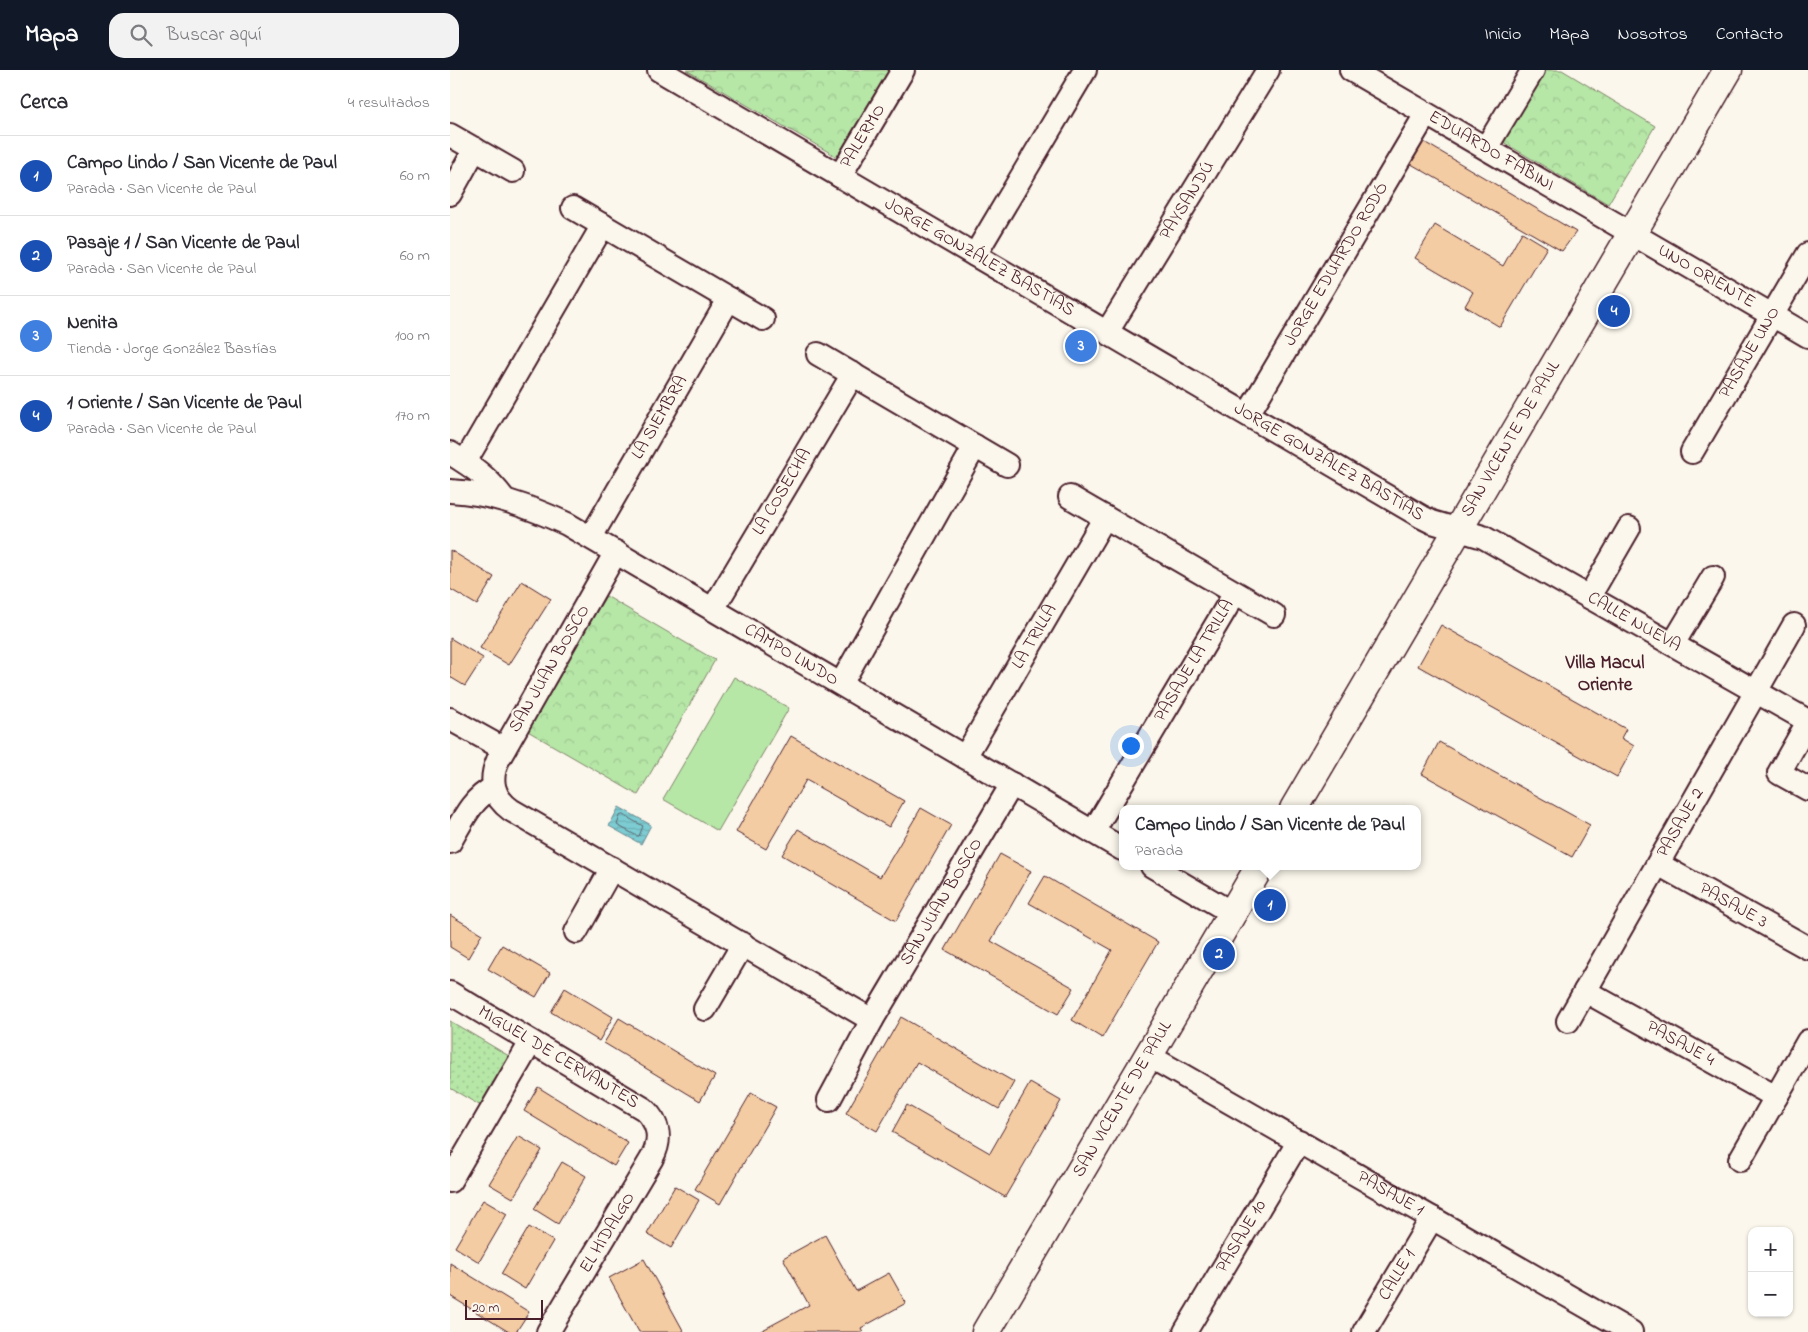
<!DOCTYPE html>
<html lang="es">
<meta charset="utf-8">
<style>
body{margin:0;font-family:"Indie Flower",sans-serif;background:#f2f2f3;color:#2b2b33}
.controls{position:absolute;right:15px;bottom:15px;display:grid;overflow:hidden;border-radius:10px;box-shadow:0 1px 4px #0004}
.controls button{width:45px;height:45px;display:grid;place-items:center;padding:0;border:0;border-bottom:1px solid #e1e1e2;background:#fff;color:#2b2b33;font:25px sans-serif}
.scale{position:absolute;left:15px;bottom:12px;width:78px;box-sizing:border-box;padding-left:5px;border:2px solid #4a1f2b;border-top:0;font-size:14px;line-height:18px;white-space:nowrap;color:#4a1f2b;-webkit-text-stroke:4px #fbf7ec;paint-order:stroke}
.you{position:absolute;left:680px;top:675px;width:18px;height:18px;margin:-12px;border:4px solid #fff;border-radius:50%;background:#1a73e8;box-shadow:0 0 0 8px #1a73e833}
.badge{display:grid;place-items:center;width:32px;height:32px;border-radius:50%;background:#111827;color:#fff;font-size:16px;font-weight:700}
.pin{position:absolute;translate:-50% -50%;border:2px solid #fff;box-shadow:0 1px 5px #0006}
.popup{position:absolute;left:669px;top:735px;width:302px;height:65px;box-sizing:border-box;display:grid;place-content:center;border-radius:10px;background:#fff;filter:drop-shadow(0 1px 4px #0005);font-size:16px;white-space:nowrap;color:#7c7c81}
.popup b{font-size:19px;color:#2b2b33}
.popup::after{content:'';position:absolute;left:50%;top:100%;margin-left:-10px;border:10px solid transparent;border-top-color:#fff}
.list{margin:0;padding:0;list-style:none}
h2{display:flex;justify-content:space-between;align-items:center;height:65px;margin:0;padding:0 20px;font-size:21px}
h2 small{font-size:16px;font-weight:400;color:#7c7c81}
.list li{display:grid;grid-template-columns:32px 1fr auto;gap:15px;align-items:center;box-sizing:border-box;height:80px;padding:0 20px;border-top:1px solid #e1e1e2}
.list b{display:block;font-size:19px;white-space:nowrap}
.list p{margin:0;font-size:16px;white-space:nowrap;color:#7c7c81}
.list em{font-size:16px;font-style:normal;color:#7c7c81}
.icon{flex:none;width:28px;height:28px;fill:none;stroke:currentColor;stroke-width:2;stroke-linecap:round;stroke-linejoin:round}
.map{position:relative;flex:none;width:1358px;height:1262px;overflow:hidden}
header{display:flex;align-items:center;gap:30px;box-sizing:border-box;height:70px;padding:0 25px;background:#111827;color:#fff}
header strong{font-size:24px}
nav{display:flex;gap:28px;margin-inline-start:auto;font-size:18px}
.search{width:350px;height:45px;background:#f2f2f3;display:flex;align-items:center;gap:12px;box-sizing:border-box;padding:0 18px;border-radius:15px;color:#7c7c81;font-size:19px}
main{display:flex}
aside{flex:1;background:#fff}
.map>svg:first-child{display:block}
</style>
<header>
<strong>Mapa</strong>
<div class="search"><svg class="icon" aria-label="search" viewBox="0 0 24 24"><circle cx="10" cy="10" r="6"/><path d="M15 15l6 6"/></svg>Buscar aquí</div>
<nav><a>Inicio</a><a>Mapa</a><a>Nosotros</a><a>Contacto</a></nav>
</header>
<main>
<aside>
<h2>Cerca<small>4 resultados</small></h2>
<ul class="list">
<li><span class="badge" style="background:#1a4fb4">1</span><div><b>Campo Lindo / San Vicente de Paul</b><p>Parada · San Vicente de Paul</p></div><em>60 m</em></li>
<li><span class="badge" style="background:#1a4fb4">2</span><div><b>Pasaje 1 / San Vicente de Paul</b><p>Parada · San Vicente de Paul</p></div><em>60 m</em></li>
<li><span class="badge" style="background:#3f7fe0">3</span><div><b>Nenita</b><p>Tienda · Jorge González Bastías</p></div><em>100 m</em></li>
<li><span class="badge" style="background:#1a4fb4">4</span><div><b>1 Oriente / San Vicente de Paul</b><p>Parada · San Vicente de Paul</p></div><em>170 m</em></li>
</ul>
</aside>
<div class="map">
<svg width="1358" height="1262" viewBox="0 0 1358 1262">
<defs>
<pattern id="grass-dots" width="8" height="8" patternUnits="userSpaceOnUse" patternTransform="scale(1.25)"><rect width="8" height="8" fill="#b6e7a7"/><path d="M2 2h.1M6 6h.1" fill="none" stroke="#9ec690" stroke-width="1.8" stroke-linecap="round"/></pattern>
<pattern id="park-crowns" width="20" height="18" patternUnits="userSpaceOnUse" patternTransform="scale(1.25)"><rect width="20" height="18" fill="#b6e7a7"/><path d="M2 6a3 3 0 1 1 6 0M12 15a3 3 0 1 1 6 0" fill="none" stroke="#9ec690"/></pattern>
<pattern id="water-rules" width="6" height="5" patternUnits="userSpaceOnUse" patternTransform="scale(1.25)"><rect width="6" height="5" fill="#7ccdd3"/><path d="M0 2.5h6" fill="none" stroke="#6db0b5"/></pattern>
</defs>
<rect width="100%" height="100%" fill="#fbf7ec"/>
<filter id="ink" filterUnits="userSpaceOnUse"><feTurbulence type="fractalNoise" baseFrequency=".02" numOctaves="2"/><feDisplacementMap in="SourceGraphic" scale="10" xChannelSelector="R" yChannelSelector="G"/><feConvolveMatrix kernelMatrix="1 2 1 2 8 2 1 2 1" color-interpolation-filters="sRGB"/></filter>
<g filter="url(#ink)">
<path fill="url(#grass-dots)" stroke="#808369" d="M0 951 64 989 36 1039 0 1018Z"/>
<path fill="url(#park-crowns)" stroke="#808369" d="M236 0H441L389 88Z
M1096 0H1112L1205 56 1158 134 1053 72Z
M156 526 265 590 188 725 76 660Z"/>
<path fill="#b6e7a7" stroke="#808369" d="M284 607 339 638 268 761 213 729Z"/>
<path fill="url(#water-rules)" stroke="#688790" d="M169 737 201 755 191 774 159 756Z"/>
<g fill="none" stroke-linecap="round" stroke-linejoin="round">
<path stroke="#5e656e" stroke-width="1" d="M173 745 193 756 189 766H187L167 755 170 746Z"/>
</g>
<path fill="#f4cca3" stroke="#4a1f2b" d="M969 69 1126 162 1112 181 956 91Z
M985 155 1053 196 1072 162 1097 177 1050 257 1015 236 1023 222 965 188Z
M0 480 44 507 27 535 0 519Z
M72 511 101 529 59 595 30 578Z
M991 555 1176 659 1171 668 1184 676 1167 707 968 596Z
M0 568 33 588 15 616 0 607Z
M341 666 454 731 439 757 356 710 316 779 286 762Z
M989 672 1140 755 1122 787 972 704Z
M471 738 501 755 446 851 332 785 348 759 430 807Z
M550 784 581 801 541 871 624 918 608 944 495 880Z
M595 806 708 872 652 968 622 950 662 880 579 833Z
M0 845 32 864 18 888 0 877Z
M52 875 100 903 86 927 38 899Z
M115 918 163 947 149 971 101 942Z
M451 947 564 1012 549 1039 467 992 427 1061 396 1043Z
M169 948 265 1006 250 1031 154 973Z
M580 1013 611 1031 555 1127 442 1062 457 1035 540 1083Z
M88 1017 178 1073 164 1096 74 1041Z
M301 1023 326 1037 270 1134 245 1119Z
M68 1066 92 1080 63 1128 39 1114Z
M112 1092 136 1106 108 1154 84 1139Z
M225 1116 249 1130 221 1178 197 1164Z
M33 1130 57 1144 29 1192 5 1177Z
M79 1157 103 1171 75 1219 51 1204Z
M375 1165 406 1221 439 1203 456 1233 411 1258 413 1262H309L359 1235 333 1188Z
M194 1189 234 1262H189L159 1208Z
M0 1193 79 1242 66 1262H59L0 1226Z"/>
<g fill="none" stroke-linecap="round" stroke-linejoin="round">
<g stroke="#4a1f2b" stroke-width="26">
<g id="minor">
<path id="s1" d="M209 0 972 447 982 452 1033 467 1358 651"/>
<path id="s2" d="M901 0 1358 266"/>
<path d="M0 65 63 101"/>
<path d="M1036 78 1083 0"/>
<path id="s3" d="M390 106 453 0"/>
<path d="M0 124 25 79"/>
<path d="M123 138 313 249"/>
<path d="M525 185 635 0"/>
<path id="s4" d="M657 262 818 0"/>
<path d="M368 284 557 395"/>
<path id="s5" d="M798 344 976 44"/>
<path id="s6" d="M1242 382 1358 184"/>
<path d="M0 383C23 397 38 407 54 429"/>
<path d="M15 392 153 155"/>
<path id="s7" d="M0 421C42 423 80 437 117 454L672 779"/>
<path d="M620 427 824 545"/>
<path id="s8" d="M141 467 279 229"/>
<path d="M166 482 48 690C39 710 43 727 61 740L422 950"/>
<path d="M1139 527 1179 458"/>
<path id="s9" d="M263 539 403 304"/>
<path d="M1223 574 1263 507"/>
<path d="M391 614 525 376"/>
<path d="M0 649 54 679"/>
<path d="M1358 652 1329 703 1358 719"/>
<path id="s10" d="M515 687 655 447"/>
<path id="s11" d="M643 762 785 523"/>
<path d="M0 772C12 752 21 729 43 718"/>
<path id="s12" d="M1208 794 1358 878"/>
<path d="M702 796 782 843"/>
<path d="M126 862 162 798"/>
<path id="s13" d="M1135 921 1326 1027"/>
<path id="s14" d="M0 923 194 1039C209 1053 212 1069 202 1088L98 1262"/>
<path d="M255 939 293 874"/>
<path id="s15" d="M1118 951 1344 555"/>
<path id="s16" d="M699 986 1181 1262"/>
<path id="s17" d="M379 1030 422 950 562 714"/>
<path d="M1290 1090 1358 971"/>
<path d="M0 1111 81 972"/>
<path id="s18" d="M735 1262 849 1071"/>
<path id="s19" d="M914 1262 982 1148"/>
</g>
</g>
<g stroke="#4a1f2b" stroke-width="31">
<g id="tertiary">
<path id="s20" d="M844 739 1278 0"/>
<path id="s21" d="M536 1262 810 796"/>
</g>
</g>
<use href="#minor" stroke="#fbf7ec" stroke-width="22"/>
<use href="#tertiary" stroke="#fbf7ec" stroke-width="28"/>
</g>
</g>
<g text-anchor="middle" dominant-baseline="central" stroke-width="4.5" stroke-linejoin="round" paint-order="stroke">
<g font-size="18" fill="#4a1f2b" stroke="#fbf7ec">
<text stroke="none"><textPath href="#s3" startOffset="46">PALERMO</textPath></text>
<text stroke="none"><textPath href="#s2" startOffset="162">EDUARDO FABINI</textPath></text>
<text stroke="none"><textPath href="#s4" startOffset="154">PAYSANDÚ</textPath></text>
<text stroke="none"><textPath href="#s1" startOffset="371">JORGE GONZÁLEZ BASTÍAS</textPath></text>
<text stroke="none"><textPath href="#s5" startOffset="174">JORGE EDUARDO RODÓ</textPath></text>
<text stroke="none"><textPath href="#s2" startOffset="411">UNO ORIENTE</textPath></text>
<text stroke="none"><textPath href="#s6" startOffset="115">PASAJE UNO</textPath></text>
<text stroke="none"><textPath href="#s8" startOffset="138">LA SIEMBRA</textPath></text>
<text stroke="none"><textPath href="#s20" startOffset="429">SAN VICENTE DE PAUL</textPath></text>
<text stroke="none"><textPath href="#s1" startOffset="776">JORGE GONZÁLEZ BASTÍAS</textPath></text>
<text stroke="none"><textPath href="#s9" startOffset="136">LA COSECHA</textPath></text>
<text stroke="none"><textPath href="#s1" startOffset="1122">CALLE NUEVA</textPath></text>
<text stroke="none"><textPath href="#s10" startOffset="139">LA TRILLA</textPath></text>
<text stroke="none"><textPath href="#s7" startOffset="382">CAMPO LINDO</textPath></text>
<text stroke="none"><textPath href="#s11" startOffset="199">PASAJE LA TRILLA</textPath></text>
<text transform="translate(100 599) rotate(-60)">SAN JUAN BOSCO</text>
<text stroke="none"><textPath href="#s15" startOffset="228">PASAJE 2</textPath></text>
<text stroke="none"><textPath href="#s17" startOffset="228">SAN JUAN BOSCO</textPath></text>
<text stroke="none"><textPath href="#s12" startOffset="86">PASAJE 3</textPath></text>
<text stroke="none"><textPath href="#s13" startOffset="109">PASAJE 4</textPath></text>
<text stroke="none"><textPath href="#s14" startOffset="126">MIGUEL DE CERVANTES</textPath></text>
<text stroke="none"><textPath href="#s21" startOffset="270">SAN VICENTE DE PAUL</textPath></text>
<text stroke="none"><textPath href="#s16" startOffset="278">PASAJE 1</textPath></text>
<text transform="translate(158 1163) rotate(-59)">EL HIDALGO</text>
<text stroke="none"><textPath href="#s18" startOffset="111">PASAJE 10</textPath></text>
<text stroke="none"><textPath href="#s19" startOffset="66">CALLE 1</textPath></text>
</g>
<g font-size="19" font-weight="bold" fill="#4a1f2b" stroke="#fbf7ec">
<text x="1155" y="593">Villa Macul<tspan x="1155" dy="22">Oriente</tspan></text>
</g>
</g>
</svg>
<div class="controls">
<button>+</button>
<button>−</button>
</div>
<div class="scale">20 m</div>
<div class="you"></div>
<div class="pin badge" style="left:820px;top:835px;background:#1a4fb4">1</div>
<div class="popup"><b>Campo Lindo / San Vicente de Paul</b>Parada</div>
<div class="pin badge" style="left:769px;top:884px;background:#1a4fb4">2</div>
<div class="pin badge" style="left:631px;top:276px;background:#3f7fe0">3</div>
<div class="pin badge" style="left:1164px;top:241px;background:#1a4fb4">4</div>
</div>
</main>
